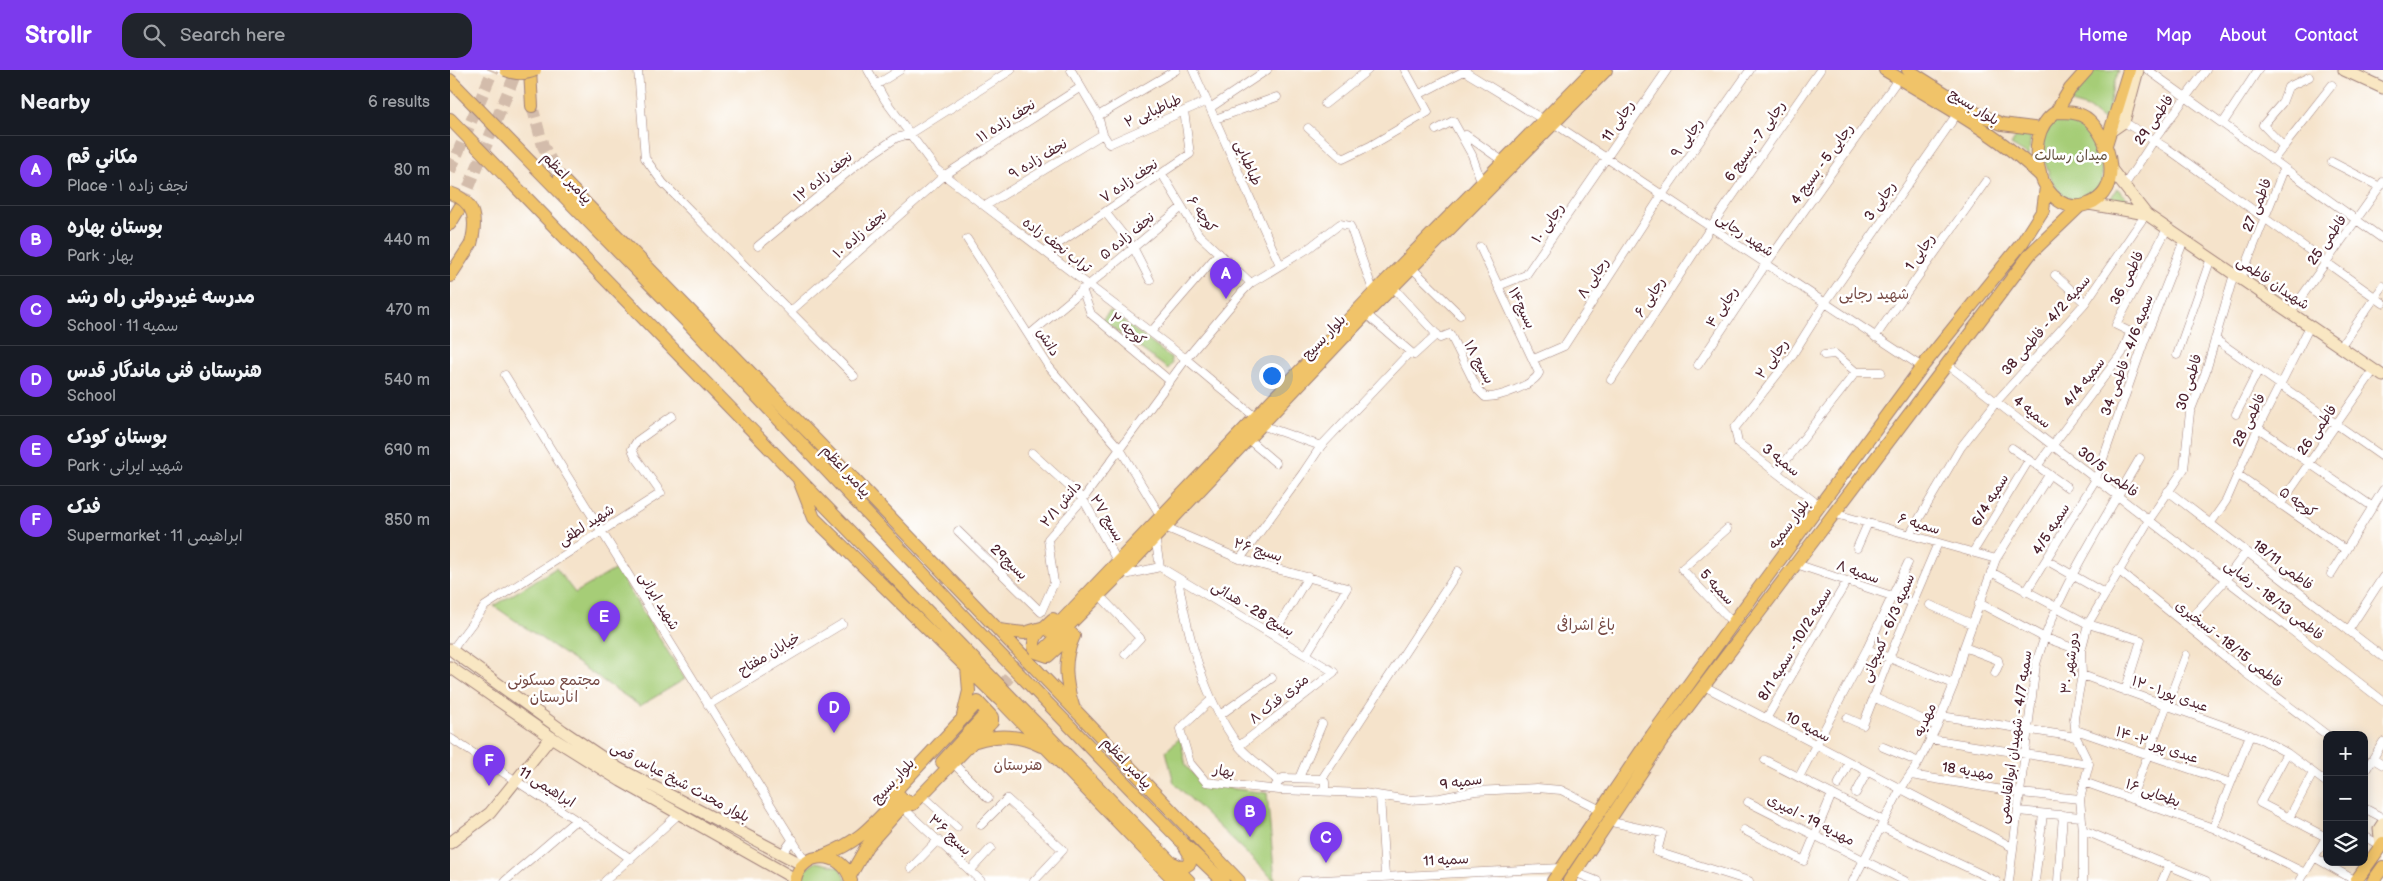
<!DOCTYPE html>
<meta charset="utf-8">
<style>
body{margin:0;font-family:"Balsamiq Sans","Playpen Sans Arabic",sans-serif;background:#20242c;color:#f1f3f6}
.controls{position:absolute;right:15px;bottom:15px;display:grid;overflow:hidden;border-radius:10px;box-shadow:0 2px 12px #0003}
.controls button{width:45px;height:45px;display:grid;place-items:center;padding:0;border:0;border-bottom:1px solid #363941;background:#171b24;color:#f1f3f6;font:25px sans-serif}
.you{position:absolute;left:821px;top:305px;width:18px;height:18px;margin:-12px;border:4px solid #fff;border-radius:50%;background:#1a73e8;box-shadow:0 0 0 8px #1a73e833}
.badge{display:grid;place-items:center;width:32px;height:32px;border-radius:50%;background:#7c3aed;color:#fff;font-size:16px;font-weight:700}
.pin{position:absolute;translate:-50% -41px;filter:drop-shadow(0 1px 2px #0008)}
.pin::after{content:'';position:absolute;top:26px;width:18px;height:15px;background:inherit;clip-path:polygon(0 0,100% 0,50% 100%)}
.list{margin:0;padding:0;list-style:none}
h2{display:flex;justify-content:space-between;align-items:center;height:65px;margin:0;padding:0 20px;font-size:21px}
h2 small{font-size:16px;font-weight:400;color:#9ea1a6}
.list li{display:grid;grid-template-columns:32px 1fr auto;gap:15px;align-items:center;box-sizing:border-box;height:70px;padding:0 20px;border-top:1px solid #363941}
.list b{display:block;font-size:19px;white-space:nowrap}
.list p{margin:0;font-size:16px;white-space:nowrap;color:#9ea1a6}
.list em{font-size:16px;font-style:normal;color:#9ea1a6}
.icon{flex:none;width:28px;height:28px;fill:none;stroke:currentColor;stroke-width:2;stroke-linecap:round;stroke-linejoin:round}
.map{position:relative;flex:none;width:1933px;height:811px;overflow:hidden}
header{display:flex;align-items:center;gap:30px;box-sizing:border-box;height:70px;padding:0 25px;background:#7c3aed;color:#fff}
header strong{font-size:24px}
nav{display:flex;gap:28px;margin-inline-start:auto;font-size:18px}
.search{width:350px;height:45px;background:#20242c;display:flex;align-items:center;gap:12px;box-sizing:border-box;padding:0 18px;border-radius:15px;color:#9ea1a6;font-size:19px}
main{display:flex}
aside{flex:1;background:#171b24}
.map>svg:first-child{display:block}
</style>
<header>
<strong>Strollr</strong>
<div class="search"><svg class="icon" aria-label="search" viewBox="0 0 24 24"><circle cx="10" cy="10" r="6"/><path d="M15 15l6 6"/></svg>Search here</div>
<nav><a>Home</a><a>Map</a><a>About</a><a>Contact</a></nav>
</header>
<main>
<aside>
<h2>Nearby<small>6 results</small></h2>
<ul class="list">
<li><span class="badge">A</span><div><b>مكاني قم</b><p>Place · نجف زاده ۱</p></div><em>80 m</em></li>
<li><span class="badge">B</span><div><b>بوستان بهاره</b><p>Park · بهار</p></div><em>440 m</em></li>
<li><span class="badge">C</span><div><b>مدرسه غیردولتی راه رشد</b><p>School · سمیه 11</p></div><em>470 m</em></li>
<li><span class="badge">D</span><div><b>هنرستان فنی ماندگار قدس</b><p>School</p></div><em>540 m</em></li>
<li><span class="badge">E</span><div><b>بوستان کودک</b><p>Park · شهید ایرانی</p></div><em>690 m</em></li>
<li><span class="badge">F</span><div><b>فدک</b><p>Supermarket · ابراهیمی 11</p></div><em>850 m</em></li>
</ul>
</aside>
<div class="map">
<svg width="1933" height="811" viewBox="0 0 1933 811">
<rect width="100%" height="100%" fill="#fff"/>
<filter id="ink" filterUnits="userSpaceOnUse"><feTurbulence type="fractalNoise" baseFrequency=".02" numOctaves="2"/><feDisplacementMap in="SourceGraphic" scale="10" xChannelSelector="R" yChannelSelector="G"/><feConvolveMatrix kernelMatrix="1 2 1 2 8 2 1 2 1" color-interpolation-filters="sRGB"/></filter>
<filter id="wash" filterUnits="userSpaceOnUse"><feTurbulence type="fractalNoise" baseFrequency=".0096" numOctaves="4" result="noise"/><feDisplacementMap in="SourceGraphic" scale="20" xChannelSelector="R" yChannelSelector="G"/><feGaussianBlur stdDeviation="1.12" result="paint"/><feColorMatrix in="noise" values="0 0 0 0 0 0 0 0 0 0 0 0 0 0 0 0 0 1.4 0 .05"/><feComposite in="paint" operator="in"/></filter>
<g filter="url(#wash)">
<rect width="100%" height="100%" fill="#f5e3cb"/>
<path fill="#a6cd77" stroke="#787651" d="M1643 0H1669L1663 17 1656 52 1638 38 1617 32Z
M1612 48C1618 48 1626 48 1631 51 1642 56 1655 100 1652 111 1650 118 1643 125 1636 128 1604 141 1588 85 1595 62 1597 55 1605 51 1612 48Z
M1563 59H1581L1579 86 1561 75 1566 67Z
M1667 118 1687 140 1657 134Z
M660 241 721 288 722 294 718 299 652 250Z
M106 498 125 523 166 499 235 609 190 636 44 536Z
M730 668 736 696 754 715 817 723 825 811 724 713 716 681Z
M366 792 389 797 397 811H349L353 801Z"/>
</g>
<g filter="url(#ink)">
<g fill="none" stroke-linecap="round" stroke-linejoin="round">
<path stroke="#d3bcab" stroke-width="12" stroke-dasharray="12 6" stroke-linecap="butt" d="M82 36 93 76 110 107
M0 101 43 0
M12 134 67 0
M527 643 582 582"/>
<g stroke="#a0817b" stroke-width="9">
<path id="street" d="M188 0 195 88 213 113 404 306
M418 0 435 30 486 99 736 289 805 347
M621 0 648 46 653 64 659 74 757 31
M743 0 830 195
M1698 0 1933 169
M1014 1 1094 50
M426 15 450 0
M970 24 1016 0
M875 34 918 0
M760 38 817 0
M648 46 726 0
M765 49 827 27
M1674 52 1718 79 1933 233
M1773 53 1808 0
M1105 54 1472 297
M858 58 893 89 922 75 978 42 955 0
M986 60 1003 51 1022 85 1032 114
M1013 68 1016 65 1054 92
M1834 77 1813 55 1832 33 1838 17 1859 7
M1823 90 1882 15
M1882 92 1930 117
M712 104 749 165 801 213
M1674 116 1704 70 1756 0
M535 136 653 64
M655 142 683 177 700 210
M517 169 599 297 670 379 710 445
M308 176 409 93 446 68 460 64 561 0
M596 182 740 84 734 41
M962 198 1010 245
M1605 205 1635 233
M1791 208 1834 99
M1048 216 1076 205 1217 0
M943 217 990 268 1000 264 1028 320 1035 327C1048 328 1084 315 1089 303L1030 177
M632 219 641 244 720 311
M341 241 495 105 631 17
M1840 243 1933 112
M916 244 964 285 987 264
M701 262 769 183
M579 265 732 137
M1425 267 1536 111
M1695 269 1666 255 1717 159
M1765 269 1933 387
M1890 277 1933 216
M1374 285 1385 284 1406 302
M1727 285 1761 188
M1084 289 1114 276 1212 125 1300 0
M1497 294 1933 631
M1248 295 1316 194 1449 8
M55 305 356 792
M1161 310 1261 157 1370 0
M1786 344 1809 299
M811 355 871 376
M1808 358 1923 437
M798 369 826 393
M1562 378 1617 417
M582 383 633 429 665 487
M1587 396 1672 283 1680 263
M1327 402 1406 302H1431
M1787 404 1896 480
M1718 421 1933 587
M1830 435 1924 300
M1370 436 1288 373 1285 358 1341 287 1375 233 1507 44
M1386 444 1546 489
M1760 454 1776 431 1808 358 1860 256
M715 457 790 489 897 518 856 585
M1277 459 1232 499 1283 553
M508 461 591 542 604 513 598 469 633 429 736 289 793 221 801 213 859 178 890 154 900 156 924 223
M1460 464 1511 377 1547 331 1635 233 1696 144
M705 467 710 497
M1407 478 1418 453
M1523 482 1579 390
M790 489 853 403 871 376 960 282
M1596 490 1654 523
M1346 494 1463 533
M710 497 884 602 789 676
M1668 500 1794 602 1877 665
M1541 502 1638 554 1691 570 1675 621
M679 504 710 497
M1881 504 1933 420
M728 509C738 566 753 627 788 675 798 688 816 699 828 711
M1576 522 1646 409 1695 269 1734 170
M654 530 690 568 675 584
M1529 533 1593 567 1631 581
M1480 535 1522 554
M1735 555 1776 509 1796 482
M1898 561 1933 507
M823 565 858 507
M1514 577 1548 590 1549 594 1545 603
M1417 579 1504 614
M2 580 35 536 211 423 185 386 182 379 187 371 222 346
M1632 605 1813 670 1837 683 1877 713
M1254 616 1562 777
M1423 627 1487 656
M761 630 730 659 740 693 756 712 829 720
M258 635 392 554
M770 645 822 608
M1491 646 1626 667
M1397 648 1413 655 1439 588 1488 473
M1316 649 1397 511
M1626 660 1781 713
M0 668 126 750 181 789
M1480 669 1639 694
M1433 677 1469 692
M1837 683 1810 733 1876 767
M1923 689 1933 695
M1315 690 1434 751
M503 693 538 728
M1914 703 1933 672
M1461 705 1571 723 1630 729
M1349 707 1417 579 1458 493
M849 708 872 654
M872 709 1008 501
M1634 712 1763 758 1855 803
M1388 715 1399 693
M871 721 875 718V712L872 709 833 708 826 715 829 720 914 723 959 730 990 728 1025 721 1087 718 1111 720 1151 740
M1406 723 1417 702
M472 725 507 757
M930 726 935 806
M1681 729 1736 585
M1298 732 1455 811
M452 737 531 811
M1914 738 1933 748
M1568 741 1631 747
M1839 748 1863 703
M1157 751 1212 763 1207 782 1299 811
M531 755 557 729 613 780 584 811
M1431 757 1546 811
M1763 758 1800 665
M1294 760 1354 791 1382 724
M1633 760 1756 811
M1914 766 1931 776
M332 784 343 769
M1864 787 1906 811
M461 798 488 770
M520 801 541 778
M1124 802 1147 811
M55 811 126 750
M155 811 230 743
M852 811 1111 798
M1403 811 1450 720 1469 692 1487 656 1504 614 1514 577 1546 489 1599 405
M1559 811 1586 594C1607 520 1652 454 1690 388
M1585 811 1593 744
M1608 811 1613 745
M1633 811V761L1630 729 1639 694 1626 667 1624 648 1632 605 1631 581 1638 554 1699 450 1734 399 1740 342 1756 301 1784 204
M1712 811 1719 795
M1850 811 1877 766"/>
</g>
<g stroke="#a0817b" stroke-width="13">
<path id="secondary" d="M1894 0 1933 18
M1661 61 1674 52 1688 0
M1661 99 1696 144 1933 306
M1639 134 1696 144
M0 579 113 661 168 698 353 795
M0 597 101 667 171 711 345 809
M0 773 40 743 101 667
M1931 776 1929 759 1933 753"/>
</g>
<g stroke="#a0817b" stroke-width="14">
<path id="primary" d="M80 0 82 36
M1435 0C1489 33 1546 62 1592 107
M1458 0 1526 43 1552 54 1591 59
M0 10 239 254 520 553 730 770 773 811
M1606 42C1618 42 1630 42 1639 50 1661 70 1674 121 1638 134 1592 151 1567 67 1606 42Z
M1606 42 1620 19 1637 0
M0 49 739 811
M1655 78 1679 0
M110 107 397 402 789 811
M0 154 12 134
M0 206 21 174
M349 410 364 448 552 632 725 811
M603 549C594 558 578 568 586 582L598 586 622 564
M549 560 574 563 595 557
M601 562 924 223 1143 0
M595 579 679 495 916 244 1156 0
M623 636C615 611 613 589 624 566
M513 646 519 621 517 597
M526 671C550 664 569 665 591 676
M492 692 532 648
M445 731 446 720 450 716 528 632 542 647V652L463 734 452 737
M373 786C411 771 422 755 450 726
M723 793 733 798 740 793 739 783 734 775
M400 806 417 776 457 731
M345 811C351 779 394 780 401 811
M1103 811 1202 665 1283 553 1472 297 1572 173 1593 140 1596 117
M1119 811 1212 671 1497 294 1581 183 1629 137
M1906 811 1933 773
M1923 811 1933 797"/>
</g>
<use href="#street" stroke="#fff" stroke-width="8"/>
<use href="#secondary" stroke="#f9e7c3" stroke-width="11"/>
<use href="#primary" stroke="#f0c369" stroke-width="12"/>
<g stroke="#a0817b" stroke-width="14" stroke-linecap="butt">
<path id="primary-bridge" d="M56 0C65 4 76 4 85 0
M0 123C26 132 27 151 21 174"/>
</g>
<use href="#primary-bridge" stroke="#f0c369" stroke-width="12"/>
</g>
</g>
<g text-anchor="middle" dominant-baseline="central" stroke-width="5" stroke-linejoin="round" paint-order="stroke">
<g font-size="14" fill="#4a1f2b" stroke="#fff">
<text transform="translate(1524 37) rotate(32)">بلوار بسیج</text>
<text transform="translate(703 41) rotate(-24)">طباطبایی ۲</text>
<text transform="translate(1704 50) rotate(-55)">فاطمی 29</text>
<text transform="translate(556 51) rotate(-33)">نجف زاده ۱۱</text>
<text transform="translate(1168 51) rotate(-56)">رجایی 11</text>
<text transform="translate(1237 68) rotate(-55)">رجایی ۹</text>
<text transform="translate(1305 71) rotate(-55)">رجایی 7 - بسیج 6</text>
<text transform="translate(588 89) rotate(-31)">نجف زاده ۹</text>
<text transform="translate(798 93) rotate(67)">طباطبایی</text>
<text transform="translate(1372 94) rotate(-54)">رجایی 5 - بسیج 4</text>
<text transform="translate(373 107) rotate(-39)">نجف زاده ۱۲</text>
<text transform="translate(117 108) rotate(46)">پیامبر اعظم</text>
<text transform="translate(679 111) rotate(-34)">نجف زاده ۷</text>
<text transform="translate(1430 131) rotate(-55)">رجایی 3</text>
<text transform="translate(1807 135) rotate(-68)">فاطمی 27</text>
<text transform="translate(752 144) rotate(55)">کوچه ۶</text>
<text transform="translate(1098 153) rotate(-55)">رجایی ۱۰</text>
<text transform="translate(410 164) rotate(-41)">نجف زاده ۱۰</text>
<text transform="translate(1295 165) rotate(34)">شهید رجایی</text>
<text transform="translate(677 166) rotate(-39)">نجف زاده ۵</text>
<text transform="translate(1877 170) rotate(-55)">فاطمی 25</text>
<text transform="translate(607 175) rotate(37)">تراب نجف زاده</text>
<text transform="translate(1470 182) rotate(-55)">رجایی 1</text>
<text transform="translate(1143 208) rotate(-57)">رجایی ۸</text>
<text transform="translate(1677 208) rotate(-63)">فاطمی 36</text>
<text transform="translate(1823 213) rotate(34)">شهیدان فاطمی</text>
<text transform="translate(1200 227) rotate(-57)">رجایی ۶</text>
<text transform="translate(1272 237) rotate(-56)">رجایی ۴</text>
<text transform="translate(1072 238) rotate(64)">بسیج۱۴</text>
<text transform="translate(1596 255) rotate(-49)">سمیه 4/2 - فاطمی 38</text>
<text transform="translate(678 259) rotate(40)">کوچه ۲</text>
<text transform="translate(874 267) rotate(-46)">بلوار بسیج</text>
<text transform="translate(598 272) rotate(58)">دانش</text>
<text transform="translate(1677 285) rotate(-70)">سمیه 4/6 - فاطمی 34</text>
<text transform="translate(1322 289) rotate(-54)">رجایی ۲</text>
<text transform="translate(1029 292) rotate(61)">بسیج ۱۸</text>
<text transform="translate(1634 312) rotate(-52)">سمیه 4/4</text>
<text transform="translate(1739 312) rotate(-73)">فاطمی 30</text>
<text transform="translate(1582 342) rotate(38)">سمیه 4</text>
<text transform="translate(1799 350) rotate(-64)">فاطمی 28</text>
<text transform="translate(1867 360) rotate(-55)">فاطمی 26</text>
<text transform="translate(1331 390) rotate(38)">سمیه 3</text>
<text transform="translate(396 401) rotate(47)">پیامبر اعظم</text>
<text transform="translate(1658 402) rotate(38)">فاطمی 30/5</text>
<text transform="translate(1540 430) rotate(-59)">سمیه 6/4</text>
<text transform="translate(1848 432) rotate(35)">کوچه ۵</text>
<text transform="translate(611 434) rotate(-50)">دانش ۲/۱</text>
<text transform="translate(657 448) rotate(59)">بسیج ۲۷</text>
<text transform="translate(1339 454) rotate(-53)">بلوار سمیه</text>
<text transform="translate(1469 454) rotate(16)">سمیه ۶</text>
<text transform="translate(136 455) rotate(-33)">شهید لطفی</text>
<text transform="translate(1601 459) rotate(-58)">سمیه 4/5</text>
<text transform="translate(808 480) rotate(17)">بسیج ۲۶</text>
<text transform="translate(559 492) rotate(43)">بسیج29</text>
<text transform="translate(1833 495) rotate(38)">فاطمی 18/11</text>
<text transform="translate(1408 502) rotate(19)">سمیه ۸</text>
<text transform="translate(1267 517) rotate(47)">سمیه 5</text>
<text transform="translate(1824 530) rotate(38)">فاطمی 18/13 - رضایی</text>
<text transform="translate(209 531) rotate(59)">شهید ایرانی</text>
<text transform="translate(803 539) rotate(31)">بسیج 28 - هدائی</text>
<text transform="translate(1438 558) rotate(-67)">سمیه 6/3 - کمیجانی</text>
<text transform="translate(1345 574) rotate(-59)">سمیه 10/2 - سمیه 8/1</text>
<text transform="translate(1779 574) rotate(38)">فاطمی 18/15 - تسخیری</text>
<text transform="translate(319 584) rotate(-31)">خیابان مفتاح</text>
<text transform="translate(1620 593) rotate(-82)">دورشهر ۳۰</text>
<text transform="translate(1720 624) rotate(20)">عبدی پور۱ - ۱۲</text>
<text transform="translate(829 629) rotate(-38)">۸ متری فدک</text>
<text transform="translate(1475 650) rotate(-66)">مهدیه</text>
<text transform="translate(1358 657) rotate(28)">سمیه 10</text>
<text transform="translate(1565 667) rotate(-82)">سمیه 4/7 - شهیدان ابوالقاسمی</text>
<text transform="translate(1707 675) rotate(19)">عبدی پور ۲- ۱۴</text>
<text transform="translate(677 693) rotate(46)">پیامبر اعظم</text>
<text transform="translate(774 701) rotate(10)">بهار</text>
<text transform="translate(1518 701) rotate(9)">مهدیه 18</text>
<text transform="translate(443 711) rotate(-47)">بلوار بسیج</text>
<text transform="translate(230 712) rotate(28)">بلوار محدث شیخ عباس قمی</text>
<text transform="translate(1011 712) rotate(-8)">سمیه 9</text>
<text transform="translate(97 717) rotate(32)">ابراهیمی 11</text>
<text transform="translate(1703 723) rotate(20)">بطحایی ۱۶</text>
<text transform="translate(1361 750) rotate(27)">مهدیه 19 - امیری</text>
<text transform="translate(500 765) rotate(43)">بسیج ۳۶</text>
<text transform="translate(996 790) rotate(-3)">سمیه 11</text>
</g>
<g font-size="14" fill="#665342" stroke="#fff">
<text x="1621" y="85">میدان رسالت</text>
</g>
<g font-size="15" fill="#764a44" stroke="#fff">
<text x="1424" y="224">شهید رجایی</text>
<text x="1136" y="555">باغ اشرافی</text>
<text x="104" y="610">مجتمع مسکونی<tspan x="104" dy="17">انارستان</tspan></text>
<text x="568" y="695">هنرستان</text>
</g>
</g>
</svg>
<div class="controls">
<button>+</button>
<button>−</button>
<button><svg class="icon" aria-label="layers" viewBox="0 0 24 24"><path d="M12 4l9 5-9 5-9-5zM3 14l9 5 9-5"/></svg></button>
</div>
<div class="you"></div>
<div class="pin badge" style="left:776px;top:229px">A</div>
<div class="pin badge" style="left:800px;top:767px">B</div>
<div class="pin badge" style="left:876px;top:793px">C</div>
<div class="pin badge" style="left:384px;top:663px">D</div>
<div class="pin badge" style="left:154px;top:572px">E</div>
<div class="pin badge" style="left:39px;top:716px">F</div>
</div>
</main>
